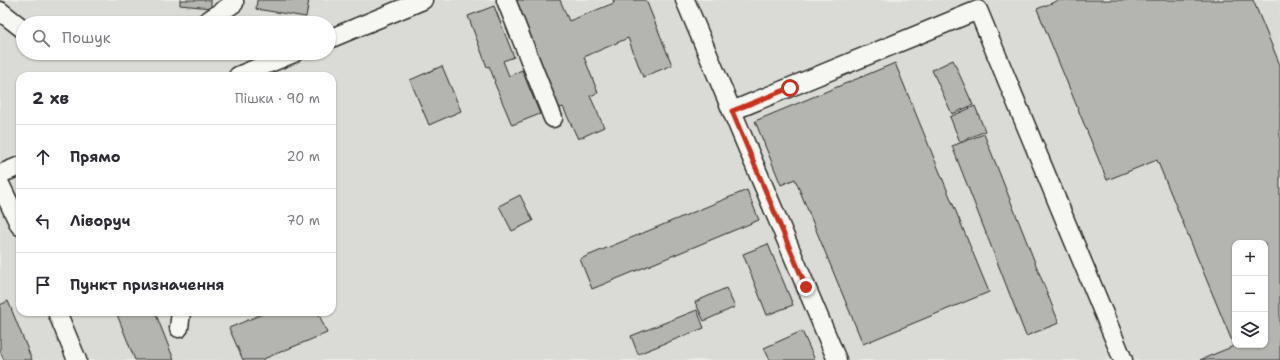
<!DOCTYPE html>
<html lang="uk">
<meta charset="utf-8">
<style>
body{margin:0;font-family:"Shantell Sans",sans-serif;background:#f2f2f3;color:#2b2b33}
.controls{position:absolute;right:12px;bottom:12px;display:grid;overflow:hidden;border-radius:8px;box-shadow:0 1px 3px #0004}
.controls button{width:36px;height:36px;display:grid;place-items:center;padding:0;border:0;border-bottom:1px solid #e1e1e2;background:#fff;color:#2b2b33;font:20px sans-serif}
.stop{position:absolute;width:12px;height:12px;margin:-9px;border:3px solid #c8321e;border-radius:50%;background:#fff}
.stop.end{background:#c8321e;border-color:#fff;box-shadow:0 1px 4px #0008}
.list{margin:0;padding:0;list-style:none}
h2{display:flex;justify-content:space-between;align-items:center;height:52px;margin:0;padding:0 16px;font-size:17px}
h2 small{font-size:13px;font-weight:400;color:#7c7c81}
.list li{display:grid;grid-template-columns:26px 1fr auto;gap:12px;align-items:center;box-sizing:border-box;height:64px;padding:0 16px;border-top:1px solid #e1e1e2}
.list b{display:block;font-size:15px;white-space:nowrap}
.list em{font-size:13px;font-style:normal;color:#7c7c81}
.icon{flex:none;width:22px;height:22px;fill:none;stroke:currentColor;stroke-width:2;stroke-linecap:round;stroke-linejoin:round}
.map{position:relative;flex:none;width:1280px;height:360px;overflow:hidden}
.search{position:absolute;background:#fff;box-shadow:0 1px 3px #0004;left:16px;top:16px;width:320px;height:44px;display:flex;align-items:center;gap:10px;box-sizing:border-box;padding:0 14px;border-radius:22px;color:#7c7c81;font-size:15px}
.panel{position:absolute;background:#fff;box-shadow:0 1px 3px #0004;left:16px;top:72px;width:320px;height:244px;border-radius:12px}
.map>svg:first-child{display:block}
</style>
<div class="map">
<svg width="1280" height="360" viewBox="0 0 1280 360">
<rect width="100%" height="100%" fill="#eaeae6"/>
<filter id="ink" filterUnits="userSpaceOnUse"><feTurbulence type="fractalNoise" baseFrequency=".025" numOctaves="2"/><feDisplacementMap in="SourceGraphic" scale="8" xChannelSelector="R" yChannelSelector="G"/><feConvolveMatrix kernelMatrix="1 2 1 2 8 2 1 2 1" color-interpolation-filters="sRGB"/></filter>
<g filter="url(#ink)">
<path fill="#dadad6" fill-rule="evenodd" d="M0 0H1280V360H0ZM23 23H329V53H23ZM20 76H332V312H20ZM1235 243H1265V345H1235Z"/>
<path fill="#b4b4b1" stroke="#2b2b2b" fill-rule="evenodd" d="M180 0H211V8L180 5Z
M257 0H309L306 17 256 9Z
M514 0H560L569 21 614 3 613 0H646L672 65 643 77 628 38 584 57 598 93 590 96 604 127 578 139 563 107 557 109Z
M1059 0H1253L1280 65V360H1200L1234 346 1157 160 1107 180 1037 9ZM1235 243H1265V345H1235Z
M494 6 514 57 503 61 509 76 522 70 540 114 512 125 494 82 495 81 489 66 487 67 468 16Z
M953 60 973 105 952 114 932 70Z
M895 63 989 292 863 344 795 179 781 185 755 121Z
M442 66 461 111 429 125 410 80Z
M975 106 985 131 960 142 950 117Z
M984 134 1059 323 1026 336 952 146Z
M747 190 759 220 592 289 580 259Z
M520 195 533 221 512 231 499 206Z
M768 244 793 305 767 315 743 254Z
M726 288 735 307 704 321 695 302Z
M8 301 32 360H4L0 351V305Z
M697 310 704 328 638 354 631 336Z
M116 312H155L174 360H135Z
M267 312H318L327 333 261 360H243L229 328Z
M802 331 815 360H770L764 348Z"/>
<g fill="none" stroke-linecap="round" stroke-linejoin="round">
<g stroke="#2b2b2b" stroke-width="21">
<path id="minor" d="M506 0 553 118
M685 0 837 360
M0 11 23 29
M205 23 234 3V0
M329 39 423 0
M238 76 294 53
M732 111 978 10 1123 360
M0 174 20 166
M0 184 20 226
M57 312 77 360
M179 328 181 312"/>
</g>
<use href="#minor" stroke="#f6f6f2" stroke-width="18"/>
</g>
</g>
<g fill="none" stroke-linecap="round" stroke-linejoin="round" filter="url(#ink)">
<path stroke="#c8321e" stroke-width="5" d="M790 88 732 111 806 287"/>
</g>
</svg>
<div class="controls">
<button>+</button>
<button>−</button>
<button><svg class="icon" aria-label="layers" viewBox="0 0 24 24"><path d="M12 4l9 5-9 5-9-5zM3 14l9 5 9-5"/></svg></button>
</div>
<div class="stop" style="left:790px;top:88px"></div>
<div class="stop end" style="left:806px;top:287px"></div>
<div class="search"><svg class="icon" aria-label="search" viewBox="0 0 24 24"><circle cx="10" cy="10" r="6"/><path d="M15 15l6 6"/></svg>Пошук</div>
<section class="panel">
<h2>2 хв<small>Пішки · 90 m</small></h2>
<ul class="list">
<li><svg class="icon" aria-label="ahead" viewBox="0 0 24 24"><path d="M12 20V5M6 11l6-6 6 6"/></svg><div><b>Прямо</b></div><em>20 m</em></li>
<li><svg class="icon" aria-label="left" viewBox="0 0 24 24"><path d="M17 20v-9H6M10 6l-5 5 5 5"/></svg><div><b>Ліворуч</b></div><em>70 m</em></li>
<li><svg class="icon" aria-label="arrive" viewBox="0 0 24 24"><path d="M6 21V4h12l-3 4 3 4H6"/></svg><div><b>Пункт призначення</b></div></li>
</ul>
</section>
</div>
